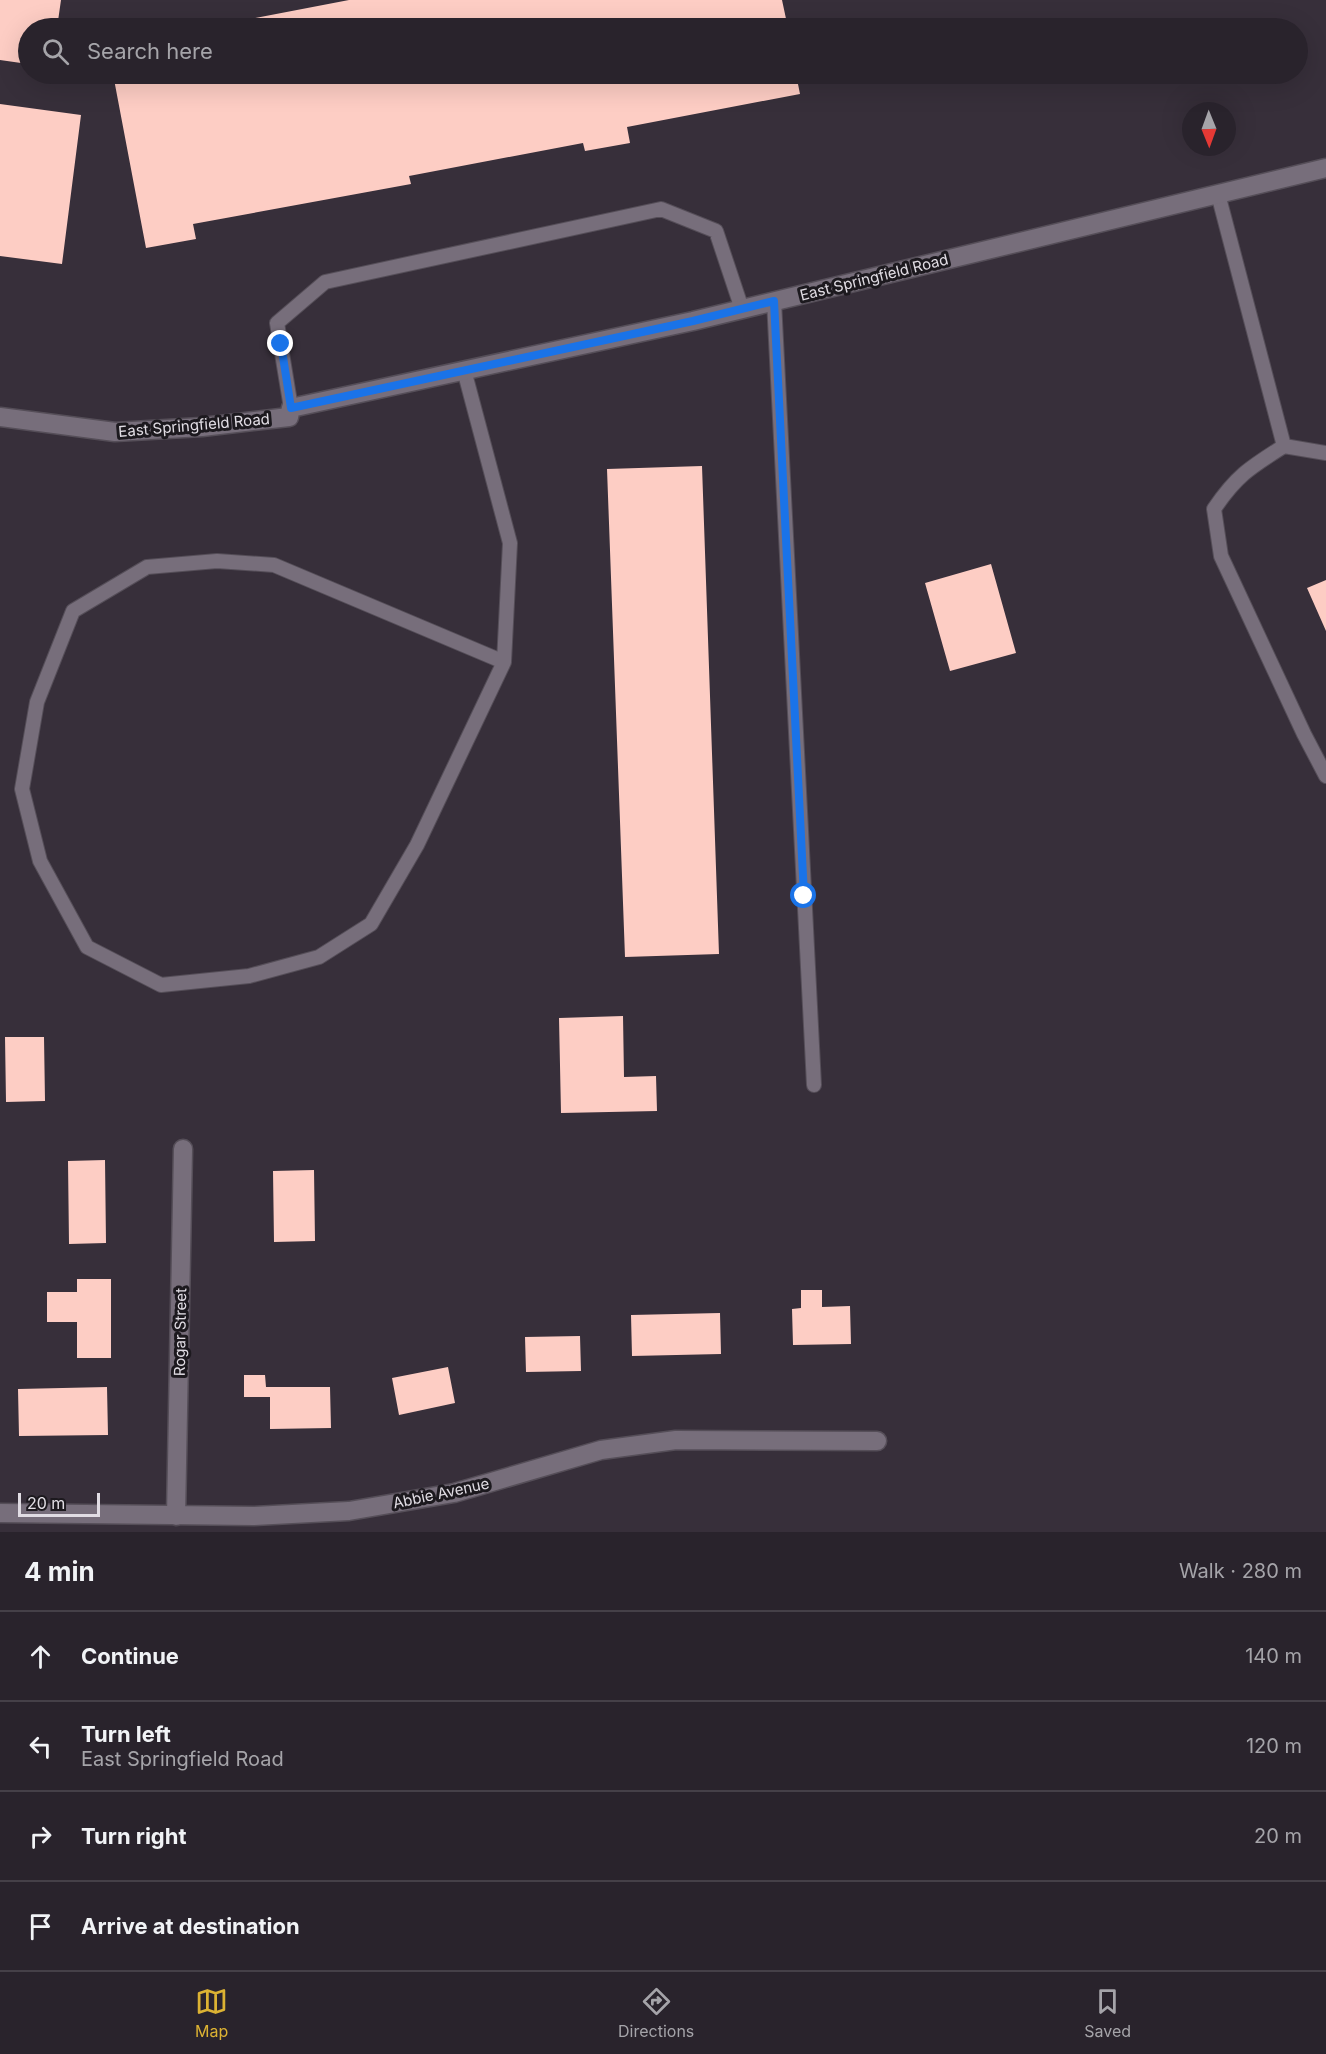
<!DOCTYPE html>
<meta charset="utf-8">
<style>
body{margin:0;font-family:Inter,sans-serif;background:#352f38;color:#f1f3f6}
.compass{position:absolute;left:1182px;top:102px;width:54px;height:54px;border-radius:50%;background:#29232c;box-shadow:0 6px 24px #0002;rotate:179deg}
.scale{position:absolute;left:18px;bottom:15px;width:82px;box-sizing:border-box;padding-left:6px;border:3px solid #e1dde4;border-top:0;font-size:16px;line-height:21px;white-space:nowrap;color:#e1dde4;-webkit-text-stroke:4px #1c191e;paint-order:stroke}
.stop{position:absolute;width:18px;height:18px;margin:-14px;border:4px solid #1a73e8;border-radius:50%;background:#fff}
.stop.end{background:#1a73e8;border-color:#fff;box-shadow:0 2px 6px #0008}
.list{margin:0;padding:0;list-style:none}
h2{display:flex;justify-content:space-between;align-items:center;height:78px;margin:0;padding:0 24px;font-size:26px}
h2 small{font-size:20px;font-weight:400;color:#a5a4a9}
.list li{display:grid;grid-template-columns:39px 1fr auto;gap:18px;align-items:center;box-sizing:border-box;height:90px;padding:0 24px;border-top:2px solid #454048}
.list b{display:block;font-size:22px;white-space:nowrap}
.list p{margin:0;font-size:20px;white-space:nowrap;color:#a5a4a9}
.list em{font-size:20px;font-style:normal;color:#a5a4a9}
.icon{flex:none;width:33px;height:33px;fill:none;stroke:currentColor;stroke-width:2;stroke-linecap:round;stroke-linejoin:round}
.map{position:relative;flex:none;width:1326px;height:1532px;overflow:hidden}
.search{position:absolute;background:#29232c;box-shadow:0 6px 24px #0002;left:18px;right:18px;top:18px;height:66px;display:flex;align-items:center;gap:15px;box-sizing:border-box;padding:0 21px;border-radius:33px;color:#a5a4a9;font-size:22px}
.sheet{height:438px;background:#29232c}
nav{display:flex;justify-content:space-around;align-items:center;box-sizing:border-box;height:84px;border-top:2px solid #454048;background:#29232c;font-size:16px;color:#a5a4a9}
nav a{display:grid;justify-items:center;gap:3px}
nav .on{color:#dcb233}
.map>svg:first-child{display:block}
</style>
<div class="map">
<svg width="1326" height="1532" viewBox="0 0 1326 1532">
<rect width="100%" height="100%" fill="#372f3a"/>
<path fill="#fdcdc4" d="M0 0H61L57 28H28V64L0 60Z
M349 0H782L788 28H203Z
M113 74H796L800 94 627 127 630 143 585 151 583 143 409 176 411 184 193 224 196 239 146 248Z
M0 104 81 115 62 264 0 256Z
M702 466 719 954 625 957 607 469Z
M991 564 1016 653 950 671 925 583Z
M1326 580V631L1307 588Z
M623 1016 624 1077 656 1076 657 1111 561 1113 559 1018Z
M5 1037H44L45 1101 6 1102Z
M105 1160 106 1243 69 1244 68 1161Z
M314 1170 315 1241 274 1242 273 1171Z
M77 1279H111V1358H77V1322H47V1292H77Z
M801 1290H822V1307L850 1306 851 1344 793 1345 792 1309 801 1308Z
M720 1313 721 1354 632 1356 631 1315Z
M580 1336 581 1371 526 1372 525 1337Z
M448 1367 455 1403 399 1415 392 1378Z
M244 1375H265L266 1387H330L331 1428 270 1429V1397H244Z
M107 1387 108 1435 19 1436 18 1389Z"/>
<g fill="none" stroke-linecap="round" stroke-linejoin="round">
<g stroke="#554e58" stroke-width="16">
<path id="service" d="M1218 194 1284 446
M774 301 814 1085
M464 370 510 543 504 662 417 845 371 924 319 957 249 976 161 985 87 947 40 861 22 789 37 702 73 611 147 567 217 561 274 565 504 662
M291 408 277 323 325 282 661 209 716 231 742 309
M1326 453 1284 446C1251 467 1237 475 1214 509L1221 556 1304 734 1326 776"/>
</g>
<g stroke="#554e58" stroke-width="21">
<path id="minor" d="M0 1513 254 1516 349 1511 454 1493 601 1450 676 1440 877 1441
M176 1516 183 1149"/>
</g>
<g stroke="#554e58" stroke-width="21">
<path id="tertiary" d="M0 417 115 432 202 427 289 417 291 408 693 321 1326 168"/>
</g>
<use href="#service" stroke="#776e7b" stroke-width="14"/>
<use href="#minor" stroke="#776e7b" stroke-width="18"/>
<use href="#tertiary" stroke="#776e7b" stroke-width="18"/>
</g>
<g fill="none" stroke-linecap="round" stroke-linejoin="round">
<path stroke="#1a73e8" stroke-width="8" d="M281 344 291 408 693 321 774 301 804 896"/>
</g>
<g text-anchor="middle" dominant-baseline="central" stroke-width="6" stroke-linejoin="round" paint-order="stroke">
<g font-size="15" fill="#e1dde4" stroke="#1c191e">
<text transform="translate(874 277) rotate(-14)">East Springfield Road</text>
<text transform="translate(194 425) rotate(-5)">East Springfield Road</text>
<text transform="translate(180 1332) rotate(-89)">Rogar Street</text>
<text transform="translate(441 1493) rotate(-12)">Abbie Avenue</text>
</g>
</g>
</svg>
<svg class="compass" viewBox="-18 -18 36 36"><path d="M0-13l5 13h-10z" fill="#e53935"/><path d="M0 13l5-13h-10z" fill="#a5a4a9"/></svg>
<div class="scale">20 m</div>
<div class="stop" style="left:804px;top:896px"></div>
<div class="stop end" style="left:281px;top:344px"></div>
<div class="search"><svg class="icon" aria-label="search" viewBox="0 0 24 24"><circle cx="10" cy="10" r="6"/><path d="M15 15l6 6"/></svg>Search here</div>
</div>
<section class="sheet">
<h2>4 min<small>Walk · 280 m</small></h2>
<ul class="list">
<li><svg class="icon" aria-label="ahead" viewBox="0 0 24 24"><path d="M12 20V5M6 11l6-6 6 6"/></svg><div><b>Continue</b></div><em>140 m</em></li>
<li><svg class="icon" aria-label="left" viewBox="0 0 24 24"><path d="M17 20v-9H6M10 6l-5 5 5 5"/></svg><div><b>Turn left</b><p>East Springfield Road</p></div><em>120 m</em></li>
<li><svg class="icon" aria-label="right" viewBox="0 0 24 24"><path d="M7 20v-9h11M14 6l5 5-5 5"/></svg><div><b>Turn right</b></div><em>20 m</em></li>
<li><svg class="icon" aria-label="arrive" viewBox="0 0 24 24"><path d="M6 21V4h12l-3 4 3 4H6"/></svg><div><b>Arrive at destination</b></div></li>
</ul>
</section>
<nav>
<a class="on"><svg class="icon" aria-label="map" viewBox="0 0 24 24"><path d="M3 6l6-2 6 2 6-2v14l-6 2-6-2-6 2zM9 4v14M15 6v14"/></svg>Map</a>
<a><svg class="icon" aria-label="directions" viewBox="0 0 24 24"><path d="M12 3l9 9-9 9-9-9zM9 14v-3h6M13 9l2 2-2 2"/></svg>Directions</a>
<a><svg class="icon" aria-label="saved" viewBox="0 0 24 24"><path d="M7 4h10v16l-5-4-5 4z"/></svg>Saved</a>
</nav>
